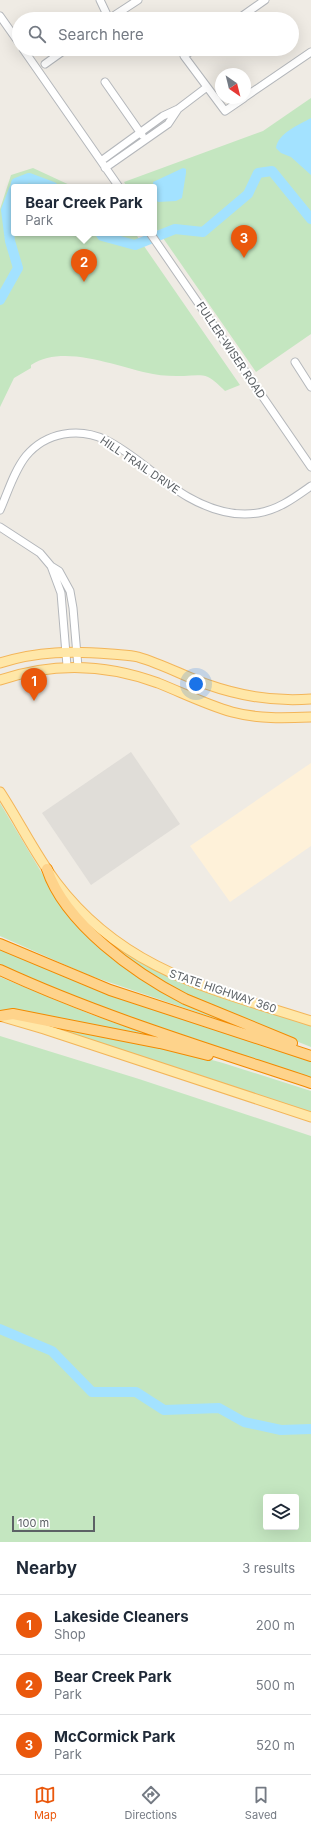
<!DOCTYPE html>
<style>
body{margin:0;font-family:Inter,sans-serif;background:#f6f6f7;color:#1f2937}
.controls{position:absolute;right:12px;bottom:12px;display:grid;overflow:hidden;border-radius:4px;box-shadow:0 4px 16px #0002}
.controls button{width:36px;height:36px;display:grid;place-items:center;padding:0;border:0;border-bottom:1px solid #e0e1e3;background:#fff;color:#1f2937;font:20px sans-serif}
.compass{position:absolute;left:215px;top:68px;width:36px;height:36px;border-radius:50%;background:#fff;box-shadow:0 4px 16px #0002;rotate:145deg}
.scale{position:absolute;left:12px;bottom:10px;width:83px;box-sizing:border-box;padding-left:4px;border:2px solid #5c6165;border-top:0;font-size:11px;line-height:14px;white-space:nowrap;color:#5c6165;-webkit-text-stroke:3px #fff;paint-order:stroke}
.you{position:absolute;left:196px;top:684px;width:14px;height:14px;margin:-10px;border:3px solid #fff;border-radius:50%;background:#1a73e8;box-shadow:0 0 0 6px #1a73e833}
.badge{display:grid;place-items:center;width:26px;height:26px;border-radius:50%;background:#ea580c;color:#fff;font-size:13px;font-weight:700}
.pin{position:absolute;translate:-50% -33px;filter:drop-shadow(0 1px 2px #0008)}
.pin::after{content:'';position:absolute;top:21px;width:14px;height:12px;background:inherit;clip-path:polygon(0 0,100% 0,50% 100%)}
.popup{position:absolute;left:11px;top:184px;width:146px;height:52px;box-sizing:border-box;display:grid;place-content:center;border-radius:4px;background:#fff;filter:drop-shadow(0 1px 3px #0005);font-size:13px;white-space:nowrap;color:#747a83}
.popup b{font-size:15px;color:#1f2937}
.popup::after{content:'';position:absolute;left:50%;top:100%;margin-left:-8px;border:8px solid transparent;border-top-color:#fff}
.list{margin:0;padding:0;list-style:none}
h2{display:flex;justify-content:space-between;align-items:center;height:52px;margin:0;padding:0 16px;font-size:17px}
h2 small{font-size:13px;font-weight:400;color:#747a83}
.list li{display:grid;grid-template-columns:26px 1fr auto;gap:12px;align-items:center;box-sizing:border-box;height:60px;padding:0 16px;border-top:1px solid #e0e1e3}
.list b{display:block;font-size:15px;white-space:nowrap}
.list p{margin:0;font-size:13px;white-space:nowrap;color:#747a83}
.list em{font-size:13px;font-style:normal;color:#747a83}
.icon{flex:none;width:22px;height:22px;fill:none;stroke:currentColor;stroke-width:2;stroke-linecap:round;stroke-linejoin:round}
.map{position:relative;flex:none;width:311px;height:1542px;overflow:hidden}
.search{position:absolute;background:#fff;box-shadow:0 4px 16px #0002;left:12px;right:12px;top:12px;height:44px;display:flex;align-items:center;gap:10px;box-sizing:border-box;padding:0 14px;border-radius:22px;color:#747a83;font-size:15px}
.sheet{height:232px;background:#fff}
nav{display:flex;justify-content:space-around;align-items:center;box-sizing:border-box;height:56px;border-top:1px solid #e0e1e3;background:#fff;font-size:11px;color:#747a83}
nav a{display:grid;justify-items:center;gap:2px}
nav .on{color:#ea580c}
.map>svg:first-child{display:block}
</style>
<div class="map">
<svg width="311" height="1542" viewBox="0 0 311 1542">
<rect width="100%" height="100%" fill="#efebe4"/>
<path fill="#fef1d9" d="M311 763V846L230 902 190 846Z"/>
<path fill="#e0ddd8" d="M131 752 180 824 91 885 42 813Z"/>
<path fill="#c4e6c0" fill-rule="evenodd" d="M311 98V334L256 372 154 225V187H127L124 182 263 131Z
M33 168 74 187H14V233H135L240 385 225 391C220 386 214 380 208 377 200 374 192 376 184 376 174 376 163 376 153 374 118 368 65 343 31 365V368L14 378 0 407V209L11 175Z
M0 803 46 880 60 900 108 951 224 1019 223 1021 88 975 0 936Z
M99 931 129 954 311 1025V1047L211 1007 148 975 97 933Z
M0 948 311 1061V1078L133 1019 84 1001 0 965Z
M0 977 90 1014 162 1039 0 1010Z
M46 1024 168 1048 223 1063 311 1091V1114L45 1026Z
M0 1036 139 1079 311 1136V1542H0ZM266 1497H296V1527H266Z"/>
<path fill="#a3e2ff" d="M311 118V175L291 157 281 153 276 148C278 133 299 125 311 118Z
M183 168 186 169V173L182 198 176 201 158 202 154 197 153 182Z"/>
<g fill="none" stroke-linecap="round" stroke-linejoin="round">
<path stroke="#a3e2ff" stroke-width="10" d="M15 187 16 183 29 178 53 187
M100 233 102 236 135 245 175 229 203 232 248 194 258 173 272 171 311 219
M0 300 18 268 10 241 6 210 14 189
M0 1329 52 1351 92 1392H136L164 1410 219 1408 244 1422 281 1430 311 1429"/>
<g stroke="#b4b7bb" stroke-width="9">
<path id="minor" d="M100 0 109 19
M0 16 19 43
M109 19 138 0
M238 19 265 0
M23 49 119 187
M194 49 184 56 225 111 244 98
M45 64 66 49
M105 82 142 135
M245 97 311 52
M101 161 163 116 178 109 207 87
M105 168 168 124 178 109
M150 233 311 467
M295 362 311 387
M0 510C8 492 14 471 26 456 46 432 79 427 106 440 135 454 160 481 188 497 209 509 233 517 258 513 278 510 294 498 311 486
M0 527 40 553 51 566 59 571 70 591 73 608 78 667
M51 566 61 593 67 666"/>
</g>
<g stroke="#f3b559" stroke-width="11">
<path id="major" d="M0 663C38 651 72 651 111 654 120 655 130 655 138 657 162 664 184 676 206 684 240 696 276 702 311 699
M0 680C53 662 107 664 158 683 183 693 207 705 232 712 258 719 284 718 311 717
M0 792C19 821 35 854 56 882 123 971 212 989 311 1021
M0 1016 44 1029 311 1117"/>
</g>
<g stroke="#f28a00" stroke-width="12">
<path id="highway" d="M47 869C65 924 136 974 185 999L292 1043
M0 944 110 990 311 1056
M0 970C100 1016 206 1048 311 1083
M0 1016 13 1014 160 1043 208 1055"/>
</g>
<use href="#minor" stroke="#fff" stroke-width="7"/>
<use href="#major" stroke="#ffe7a8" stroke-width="9"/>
<use href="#highway" stroke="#fed38b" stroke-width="10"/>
</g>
<g text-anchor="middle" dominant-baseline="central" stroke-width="4" stroke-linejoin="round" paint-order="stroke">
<g font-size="11" fill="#5c6165" stroke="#fff">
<text transform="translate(231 350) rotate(56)">FULLER-WISER ROAD</text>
<text transform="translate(140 465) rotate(34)">HILL TRAIL DRIVE</text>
<text transform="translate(223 991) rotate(19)">STATE HIGHWAY 360</text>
</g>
</g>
</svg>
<div class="controls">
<button><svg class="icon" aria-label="layers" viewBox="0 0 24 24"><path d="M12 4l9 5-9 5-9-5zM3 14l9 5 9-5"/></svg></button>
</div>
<svg class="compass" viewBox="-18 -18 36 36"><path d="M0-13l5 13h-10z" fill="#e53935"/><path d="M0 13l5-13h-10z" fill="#747a83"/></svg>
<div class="scale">100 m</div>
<div class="you"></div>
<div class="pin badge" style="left:34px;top:701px">1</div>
<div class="pin badge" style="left:84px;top:282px">2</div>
<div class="popup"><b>Bear Creek Park</b>Park</div>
<div class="pin badge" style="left:244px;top:258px">3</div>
<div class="search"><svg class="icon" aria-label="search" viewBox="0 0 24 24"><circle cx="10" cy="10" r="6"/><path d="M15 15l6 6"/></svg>Search here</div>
</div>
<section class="sheet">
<h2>Nearby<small>3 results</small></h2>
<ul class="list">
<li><span class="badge">1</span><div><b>Lakeside Cleaners</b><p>Shop</p></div><em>200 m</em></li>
<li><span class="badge">2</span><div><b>Bear Creek Park</b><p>Park</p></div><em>500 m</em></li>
<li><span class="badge">3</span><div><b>McCormick Park</b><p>Park</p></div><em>520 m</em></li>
</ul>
</section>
<nav>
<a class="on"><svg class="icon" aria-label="map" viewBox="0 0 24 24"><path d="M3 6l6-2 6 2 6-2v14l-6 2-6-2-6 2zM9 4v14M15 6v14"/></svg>Map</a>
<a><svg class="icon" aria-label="directions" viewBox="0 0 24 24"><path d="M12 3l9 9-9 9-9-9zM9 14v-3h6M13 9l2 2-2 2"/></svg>Directions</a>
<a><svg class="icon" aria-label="saved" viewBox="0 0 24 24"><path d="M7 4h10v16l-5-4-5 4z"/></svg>Saved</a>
</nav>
